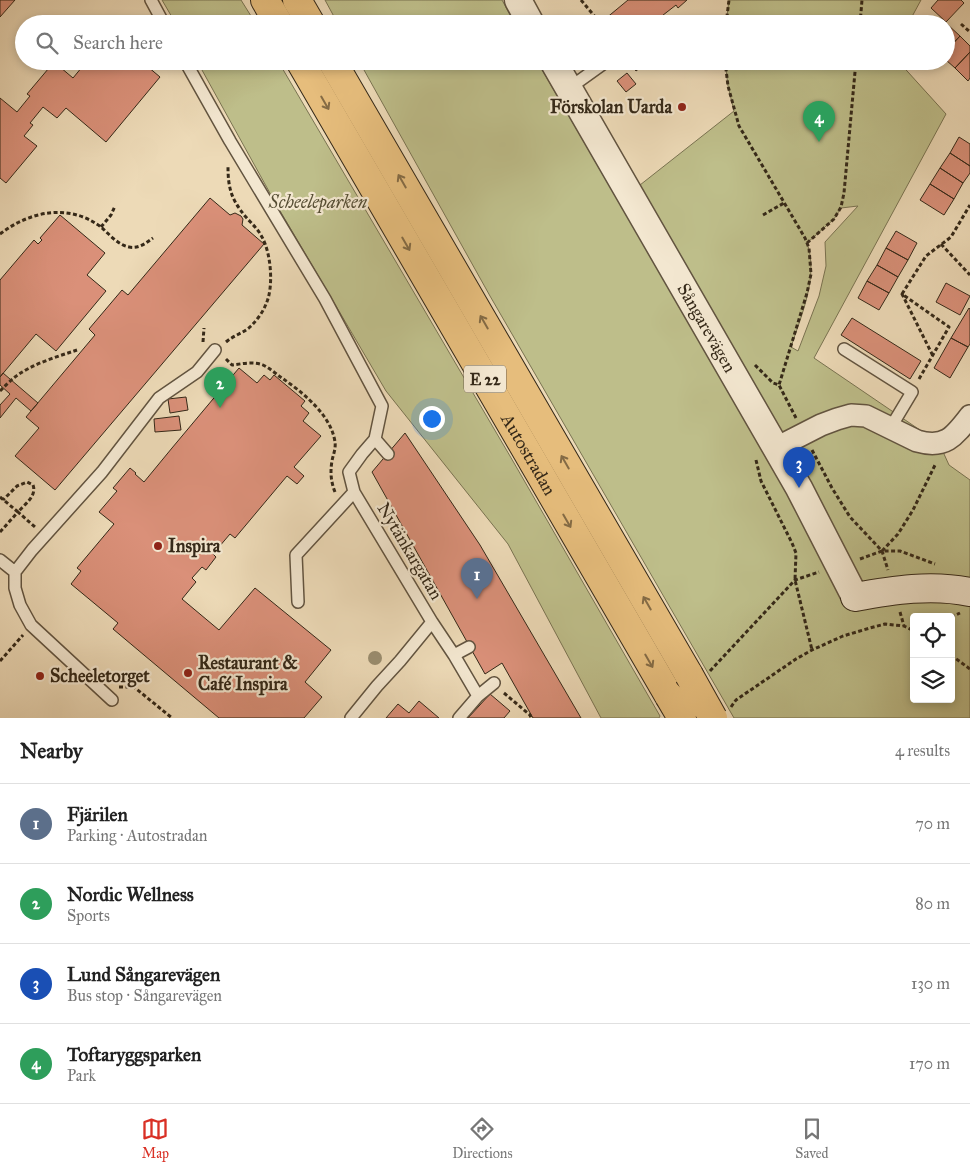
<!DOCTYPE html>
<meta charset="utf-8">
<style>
body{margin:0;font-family:"IM FELL Great Primer",serif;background:#f6f6f6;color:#222}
.controls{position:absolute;right:15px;bottom:15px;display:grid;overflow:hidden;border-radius:5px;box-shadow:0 2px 8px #0003}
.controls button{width:45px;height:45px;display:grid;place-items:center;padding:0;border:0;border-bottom:1px solid #e0e0e0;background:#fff;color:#222;font:25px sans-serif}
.you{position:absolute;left:431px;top:418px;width:18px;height:18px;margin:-12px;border:4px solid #fff;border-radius:50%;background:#1a73e8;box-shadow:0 0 0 8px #1a73e833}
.badge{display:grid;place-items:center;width:32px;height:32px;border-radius:50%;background:#d93025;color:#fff;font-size:16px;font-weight:700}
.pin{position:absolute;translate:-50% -41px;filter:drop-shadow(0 1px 2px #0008)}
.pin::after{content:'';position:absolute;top:26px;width:18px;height:15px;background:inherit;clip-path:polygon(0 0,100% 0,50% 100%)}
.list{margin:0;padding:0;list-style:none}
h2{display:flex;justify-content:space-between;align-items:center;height:65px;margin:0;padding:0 20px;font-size:21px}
h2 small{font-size:16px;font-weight:400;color:#767676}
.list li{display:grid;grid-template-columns:32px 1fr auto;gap:15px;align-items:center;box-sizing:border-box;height:80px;padding:0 20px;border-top:1px solid #e0e0e0}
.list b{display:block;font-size:19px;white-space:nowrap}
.list p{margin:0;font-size:16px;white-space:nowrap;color:#767676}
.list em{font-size:16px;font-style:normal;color:#767676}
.icon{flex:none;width:28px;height:28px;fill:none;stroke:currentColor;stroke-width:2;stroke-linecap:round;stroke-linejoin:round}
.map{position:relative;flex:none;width:970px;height:718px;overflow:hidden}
.search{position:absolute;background:#fff;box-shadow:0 2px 8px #0003;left:15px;right:15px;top:15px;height:55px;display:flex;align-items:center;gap:12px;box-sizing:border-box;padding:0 18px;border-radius:28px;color:#767676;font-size:19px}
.sheet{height:385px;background:#fff}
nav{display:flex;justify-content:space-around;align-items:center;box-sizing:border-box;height:70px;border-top:1px solid #e0e0e0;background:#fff;font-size:14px;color:#767676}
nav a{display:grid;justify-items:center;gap:2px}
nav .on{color:#d93025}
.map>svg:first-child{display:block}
</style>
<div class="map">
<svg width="970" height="718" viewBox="0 0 970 718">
<rect width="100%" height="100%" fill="#eddab7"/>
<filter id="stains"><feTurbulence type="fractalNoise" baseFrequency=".004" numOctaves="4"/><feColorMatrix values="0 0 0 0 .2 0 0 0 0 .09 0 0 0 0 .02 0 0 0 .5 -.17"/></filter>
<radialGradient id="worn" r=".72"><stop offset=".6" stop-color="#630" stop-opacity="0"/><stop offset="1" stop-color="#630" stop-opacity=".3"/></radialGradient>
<path fill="#bebe8a" stroke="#797351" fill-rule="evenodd" d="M162 0H241L256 24H176Z
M325 0H502L515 24H338Z
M729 0H921L908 24H726Z
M197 61H278L510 456 660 716 659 718H601L508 544 386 391 276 204Z
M359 61H537L617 199 640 185 734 111 728 86 725 61H898L946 114 814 358 939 443 949 465 970 480V718H734L490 296ZM858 206 825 242 826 266 819 296 798 351 791 347C801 316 819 276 807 243L834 219 841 208ZM914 617H951V699H914Z"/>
<path fill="#da9079" stroke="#342818" d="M0 0H15L0 17Z
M628 0H687L678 8 676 5 658 19 660 22 658 24H599Z
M938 0H961L964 3 946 22 931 8Z
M947 24 960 36 946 51V24Z
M960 36 970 46V52L955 68 946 60V51Z
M970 52V78L968 81 955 68Z
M87 61H141L160 77 106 142 66 108 57 118 43 107 30 123 33 125 24 136 37 146 6 183 0 178V98L17 112 30 96 27 94 54 62 73 78Z
M628 61H657L649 68 645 64 636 71Z
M627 73 636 84 626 92 617 81Z
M959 137 970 144V166L950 153Z
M950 153 970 166V173L963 183 940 168Z
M940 168 963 183 954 199 930 184Z
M930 184 954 199 944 215 920 200Z
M210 198 230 215 235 213 241 216 243 219 242 225 264 244 55 490 15 456 39 428 26 417 95 335 89 329 122 290 128 295Z
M60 215 105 253 87 275 106 291 56 351 36 334 0 377V280L34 240 38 244 42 240 40 238Z
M896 231 917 243 908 260 886 248Z
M886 248 908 260 898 277 877 265Z
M877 265 898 277 889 293 867 281Z
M867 281 889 293 879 310 858 298Z
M946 283 970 296 960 315 936 302Z
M969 308 970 309V344L968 347 951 338Z
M852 318 921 361 910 379 841 335Z
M951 338 968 347 950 378 934 368Z
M239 368 257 383 264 375 270 380 274 375 305 401 301 406 309 413 303 421 321 436 294 467 304 476 297 484 287 476 235 538 230 534 213 554 216 557 206 570 202 567 192 578 196 582 182 599 219 630 255 588 331 650 305 682 322 697 304 718H219L113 629 118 623 71 584 81 571 77 568 114 524 99 512 117 491 113 488 130 468 136 473 135 474 144 482 172 448Z
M3 373 38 403 31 411 16 398 0 418V405L10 394 0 385V377Z
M186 397 188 410 170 413 168 399Z
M179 416 181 430 155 432 154 419Z
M405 433 480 545 581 718H533L502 663 485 674 372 472Z
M490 694 510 711 504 718H468Z
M419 701 439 718H386L398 704 409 713Z"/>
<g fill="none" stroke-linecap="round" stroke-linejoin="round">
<g stroke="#625440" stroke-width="14">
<path id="service" d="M151 0 164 24
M185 61 230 141 325 299 382 406 375 439 362 454 349 472 354 492 296 555 298 602
M568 89 607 61
M844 349 912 392 891 427
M375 439 388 454
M0 560 15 572 32 550 102 472 159 398 197 372 215 350
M15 572V588L20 605 31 625 112 700
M432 622 454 655 469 647
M454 655 478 696 459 718
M478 696 494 683
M351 718 377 686 400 661 432 622 354 492"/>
</g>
<g stroke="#625440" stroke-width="24">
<path id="minor" d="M776 448 821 425 837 419 851 415 866 416 917 441C945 449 954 437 970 416"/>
</g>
<g stroke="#625440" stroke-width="29">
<g id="tertiary">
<path d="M518 0 531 24"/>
<path id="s1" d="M553 61 799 488 855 597"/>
</g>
</g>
<g stroke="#342818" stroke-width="30">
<path id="secondary" d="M855 597C893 590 932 584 970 592"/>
</g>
<g stroke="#342818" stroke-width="30">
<g id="motorway">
<path d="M265 0 279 24"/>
<path d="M297 0 311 24"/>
<path id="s2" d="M300 61 669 696"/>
<path d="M332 61 689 675"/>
</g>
</g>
<path stroke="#342818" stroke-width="3" stroke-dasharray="4 2.5" stroke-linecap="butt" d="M581 0 596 18 589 24
M726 24 729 0
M860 24 862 0
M961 24 970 32
M725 61 728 86 739 126 805 238 809 248 811 274 807 293 779 385
M763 215 784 203
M101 227 111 215 115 206
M0 234C30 211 69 203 101 227 109 234 118 245 129 247 139 249 146 243 153 238
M807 243 834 219 841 207 844 193 856 61
M941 244 970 275
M902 294 926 256 951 237 970 205
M203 342 204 328
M226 342C234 335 244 333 251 326 257 320 263 312 266 304 274 287 271 253 262 237 258 229 251 223 245 216 232 200 228 189 228 167
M226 359 232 365C241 364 254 361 263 365 269 368 274 372 279 376 301 391 331 414 335 442 336 449 333 455 332 461 330 472 331 482 335 492
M755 365 773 383 779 385 796 418
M919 379 949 327 902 294 933 356
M0 391C5 386 10 381 15 377 32 364 56 357 77 350
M812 450 832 488 850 517 882 551 888 570
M756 460 761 481 792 543 796 553 795 580 812 650
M0 497 18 512C25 504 37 496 33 485L27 482 17 486 3 500
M0 532 18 512 35 527
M404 543 416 563
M882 551 898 534 913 510 936 463
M860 559 882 551H900L935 564
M900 612 904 626
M951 617 960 613
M951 655 970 669
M0 661 23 635
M710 671 795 580 819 572
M119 687H134L172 718
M504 693 530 715 531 718
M731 707 736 700 796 659 812 650 843 636 870 628 885 624 904 626 914 631"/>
<use href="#service" stroke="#f3e7d0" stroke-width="11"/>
<use href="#minor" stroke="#f3e7d0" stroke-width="21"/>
<use href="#tertiary" stroke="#f3e7d0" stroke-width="26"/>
<use href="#secondary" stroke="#f3e7d0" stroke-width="28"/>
<use href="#motorway" stroke="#e6bd7c" stroke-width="28"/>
<g stroke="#342818" stroke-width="30" stroke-linecap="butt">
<path id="motorway-bridge" d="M689 675 713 718
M669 696 682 718"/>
</g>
<use href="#motorway-bridge" stroke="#e6bd7c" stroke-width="28"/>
</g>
<circle fill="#9a8d6f" cx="375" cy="658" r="7"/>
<defs><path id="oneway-shaft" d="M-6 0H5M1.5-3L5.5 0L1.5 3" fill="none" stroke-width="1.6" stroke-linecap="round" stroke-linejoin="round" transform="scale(1.25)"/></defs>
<g stroke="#846b45">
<use href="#oneway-shaft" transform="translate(325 103) rotate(60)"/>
<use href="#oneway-shaft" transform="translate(402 181) rotate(-120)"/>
<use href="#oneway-shaft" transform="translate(406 244) rotate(60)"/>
<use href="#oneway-shaft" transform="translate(484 322) rotate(-120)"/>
<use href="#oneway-shaft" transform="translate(565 462) rotate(-120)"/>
<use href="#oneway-shaft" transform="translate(567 521) rotate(60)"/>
<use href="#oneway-shaft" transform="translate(647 603) rotate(-120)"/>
<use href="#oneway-shaft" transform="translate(649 661) rotate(60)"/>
</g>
<g fill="#8f2418" stroke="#f3e7d0" stroke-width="2">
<circle cx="682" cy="107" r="5"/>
<circle cx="158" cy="546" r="5"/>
<circle cx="188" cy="673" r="5"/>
<circle cx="40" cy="676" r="5"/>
</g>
<g text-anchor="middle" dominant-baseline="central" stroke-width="4.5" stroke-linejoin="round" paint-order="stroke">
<rect fill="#f3e7d0" stroke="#6d614f" stroke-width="1" x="464" y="365.5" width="42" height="27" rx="4"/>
<g font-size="16" font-weight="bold" fill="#342818">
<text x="485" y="379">E 22</text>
</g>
<g font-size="18" font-weight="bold" fill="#342818" stroke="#f3e7d0" text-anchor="start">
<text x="672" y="107" text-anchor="end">Förskolan Uarda</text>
<text x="168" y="546">Inspira</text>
<text x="198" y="663">Restaurant &amp;<tspan x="198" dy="21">Café Inspira</tspan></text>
<text x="50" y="676">Scheeletorget</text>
</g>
<g font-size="18" font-style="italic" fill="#564e34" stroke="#f3e7d0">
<text x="318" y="202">Scheeleparken</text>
</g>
<g font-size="18" fill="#342818" stroke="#f3e7d0">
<text stroke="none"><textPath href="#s1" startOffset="308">Sångarevägen</textPath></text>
<text stroke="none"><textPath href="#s2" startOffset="455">Autostradan</textPath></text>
<text transform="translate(410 551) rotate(59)">Nytänkargatan</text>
</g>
</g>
<rect width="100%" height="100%" filter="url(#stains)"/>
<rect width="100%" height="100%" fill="url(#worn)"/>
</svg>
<div class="controls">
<button><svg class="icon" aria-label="locate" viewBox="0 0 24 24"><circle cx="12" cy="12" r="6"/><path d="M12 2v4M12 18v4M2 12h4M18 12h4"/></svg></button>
<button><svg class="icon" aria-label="layers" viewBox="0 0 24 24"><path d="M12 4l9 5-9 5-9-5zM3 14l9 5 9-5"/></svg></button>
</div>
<div class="you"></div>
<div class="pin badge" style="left:477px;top:599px;background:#5c6f8a">1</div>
<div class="pin badge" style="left:220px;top:408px;background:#2e9e5b">2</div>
<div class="pin badge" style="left:799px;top:488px;background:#1a4fb4">3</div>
<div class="pin badge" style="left:819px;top:142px;background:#2e9e5b">4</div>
<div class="search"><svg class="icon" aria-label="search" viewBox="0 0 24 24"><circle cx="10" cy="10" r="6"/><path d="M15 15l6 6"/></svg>Search here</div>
</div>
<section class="sheet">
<h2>Nearby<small>4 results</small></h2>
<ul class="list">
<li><span class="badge" style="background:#5c6f8a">1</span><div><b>Fjärilen</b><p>Parking · Autostradan</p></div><em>70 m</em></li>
<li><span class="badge" style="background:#2e9e5b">2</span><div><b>Nordic Wellness</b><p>Sports</p></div><em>80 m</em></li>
<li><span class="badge" style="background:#1a4fb4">3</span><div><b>Lund Sångarevägen</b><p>Bus stop · Sångarevägen</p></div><em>130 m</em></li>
<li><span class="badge" style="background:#2e9e5b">4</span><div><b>Toftaryggsparken</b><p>Park</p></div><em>170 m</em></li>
</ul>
</section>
<nav>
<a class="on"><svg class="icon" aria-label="map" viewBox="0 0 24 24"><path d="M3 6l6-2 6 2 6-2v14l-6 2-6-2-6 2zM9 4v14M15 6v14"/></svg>Map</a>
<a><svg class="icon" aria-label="directions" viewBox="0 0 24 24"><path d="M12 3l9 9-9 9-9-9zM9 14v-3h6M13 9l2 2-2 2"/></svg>Directions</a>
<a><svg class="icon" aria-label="saved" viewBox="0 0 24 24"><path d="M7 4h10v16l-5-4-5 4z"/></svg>Saved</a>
</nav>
